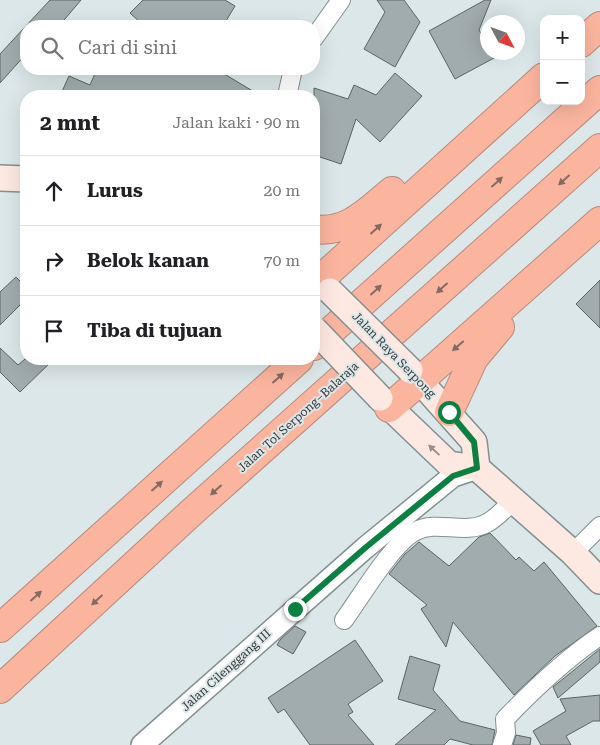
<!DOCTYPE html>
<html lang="id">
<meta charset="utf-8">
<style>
body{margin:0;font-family:"Roboto Serif",serif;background:#f2f2f2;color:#202124}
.controls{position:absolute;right:15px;top:15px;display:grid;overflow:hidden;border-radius:10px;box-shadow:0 5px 20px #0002}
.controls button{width:45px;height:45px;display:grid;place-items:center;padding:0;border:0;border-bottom:1px solid #e0e0e0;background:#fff;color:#202124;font:25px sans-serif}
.compass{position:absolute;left:480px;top:15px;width:45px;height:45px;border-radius:50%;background:#fff;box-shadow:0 5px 20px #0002;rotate:131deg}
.stop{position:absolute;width:15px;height:15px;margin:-11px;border:4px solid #0b8043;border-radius:50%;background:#fff}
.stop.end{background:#0b8043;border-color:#fff;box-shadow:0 1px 5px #0008}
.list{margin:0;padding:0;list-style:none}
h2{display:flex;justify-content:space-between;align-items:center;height:65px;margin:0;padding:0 20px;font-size:21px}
h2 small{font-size:16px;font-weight:400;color:#757577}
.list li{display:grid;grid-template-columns:32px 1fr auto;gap:15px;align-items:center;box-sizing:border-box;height:70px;padding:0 20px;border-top:1px solid #e0e0e0}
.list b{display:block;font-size:19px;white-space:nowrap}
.list em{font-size:16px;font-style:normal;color:#757577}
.icon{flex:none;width:28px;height:28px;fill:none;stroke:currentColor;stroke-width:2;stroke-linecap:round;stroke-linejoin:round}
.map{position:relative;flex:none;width:600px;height:745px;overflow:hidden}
.search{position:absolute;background:#fff;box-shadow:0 5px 20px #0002;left:20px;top:20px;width:300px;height:55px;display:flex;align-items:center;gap:12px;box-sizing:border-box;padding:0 18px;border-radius:20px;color:#757577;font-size:19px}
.panel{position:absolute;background:#fff;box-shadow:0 5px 20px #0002;left:20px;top:90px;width:300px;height:275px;border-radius:20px}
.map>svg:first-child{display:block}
</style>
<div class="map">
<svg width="600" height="745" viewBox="0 0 600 745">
<rect width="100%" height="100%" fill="#dce7e9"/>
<path fill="#a1acae" stroke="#5a6465" d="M50 0H81L59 26H26V54L0 83V54Z
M143 0H225L235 6 223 26H144L130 13Z
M377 0H404L420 22 395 67 364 49 385 12Z
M485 0H491L479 30 488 46V52H491L494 58 455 79 429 31Z
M97 69H216L261 96H60L69 76 90 85Z
M395 73 422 96 380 142 356 119 341 164 314 155V88L348 99 354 85 376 95Z
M16 277 26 287V299L0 325V292Z
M600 280V328L576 304Z
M0 348 18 365 25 359H54L20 392 0 372Z
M490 533 516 560 519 557 534 571 544 562 597 626 555 656 514 695 453 622 446 647 421 609 427 605 389 574 405 554 419 542 449 566 479 537Z
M295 626 306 632 293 654 277 645 280 640Z
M355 640 383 681 348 704 353 712 348 715 374 745H310L284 709 278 713 268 698Z
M600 649V662L558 698 553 687Z
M410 656 440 665 433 690 460 721 495 730 492 745H473L450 739 444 745H395L436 710 398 699Z
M600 695V721H593L566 736 571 745H541L533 731 566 711 560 699Z
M516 735 531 738 530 745H513Z"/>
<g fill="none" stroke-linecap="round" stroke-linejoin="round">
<g stroke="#848f90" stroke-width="20">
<path id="minor" d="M314 38 341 0
M287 96 293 69
M573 553 600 526
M344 620C360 598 393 542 416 531 437 520 465 535 487 523 497 518 505 508 513 501
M502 745 506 733 505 719C534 689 565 659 600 636"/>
</g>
<g stroke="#848f90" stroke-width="24">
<path id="tertiary" d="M142 745 365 548 453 476 477 468"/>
</g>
<g stroke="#848f90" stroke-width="28">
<path id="secondary" d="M0 178 26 179
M410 370 474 442 477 468
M380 398 449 464 477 468 573 553 600 581"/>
</g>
<g stroke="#b68a7c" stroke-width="30">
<path id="motorway" d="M581 43 600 26
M314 229C347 234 368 211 392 191
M314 285 544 77
M314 346 600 90
M389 408 600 221
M449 412 474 358 500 327
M0 628 299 359
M0 689 193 511 600 148"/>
</g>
<use href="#minor" stroke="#fff" stroke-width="18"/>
<use href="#tertiary" stroke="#fff" stroke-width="21"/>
<use href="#secondary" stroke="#fee9e2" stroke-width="25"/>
<use href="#motorway" stroke="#fbb59f" stroke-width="28"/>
<g stroke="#848f90" stroke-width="28" stroke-linecap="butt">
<path id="secondary-bridge" d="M330 291 410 370
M314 329 380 398"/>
</g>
<use href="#secondary-bridge" stroke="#fee9e2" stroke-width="25"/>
</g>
<defs><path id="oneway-solid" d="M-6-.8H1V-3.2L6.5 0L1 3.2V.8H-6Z" transform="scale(1.25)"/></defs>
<g fill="#846b62">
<use href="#oneway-solid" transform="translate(564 180) rotate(138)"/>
<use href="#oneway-solid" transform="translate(497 182) rotate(-42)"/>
<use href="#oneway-solid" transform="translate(376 229) rotate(-42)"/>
<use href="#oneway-solid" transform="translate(442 288) rotate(138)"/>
<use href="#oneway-solid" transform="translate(376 290) rotate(-42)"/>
<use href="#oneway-solid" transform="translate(458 346) rotate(139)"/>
<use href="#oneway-solid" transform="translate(278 378) rotate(-42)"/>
<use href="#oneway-solid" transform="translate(157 486) rotate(-42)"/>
<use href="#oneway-solid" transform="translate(216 490) rotate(138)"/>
<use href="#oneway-solid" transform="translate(36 596) rotate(-42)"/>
<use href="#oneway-solid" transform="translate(97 600) rotate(137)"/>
</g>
<use fill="#9a918e" href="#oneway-solid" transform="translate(434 450) rotate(-137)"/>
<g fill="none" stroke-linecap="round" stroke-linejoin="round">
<path stroke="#0b8043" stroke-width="6" d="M295 609 365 548 453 476 477 468 474 442 449 412"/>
</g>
<g text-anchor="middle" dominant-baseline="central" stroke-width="4" stroke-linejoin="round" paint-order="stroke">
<g font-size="12" fill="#35393a" stroke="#dce7e9">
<text transform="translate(394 355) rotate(46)">Jalan Raya Serpong</text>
<text transform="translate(298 417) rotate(-42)">Jalan Tol Serpong–Balaraja</text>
<text transform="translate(226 670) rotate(-42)">Jalan Cilenggang III</text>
</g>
</g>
</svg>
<div class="controls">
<button>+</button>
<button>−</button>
</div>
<svg class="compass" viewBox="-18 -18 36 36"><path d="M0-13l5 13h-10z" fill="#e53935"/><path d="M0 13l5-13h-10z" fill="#757577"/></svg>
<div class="stop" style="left:449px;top:412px"></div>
<div class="stop end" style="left:295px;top:609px"></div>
<div class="search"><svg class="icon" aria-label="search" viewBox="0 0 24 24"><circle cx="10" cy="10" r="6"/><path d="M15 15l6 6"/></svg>Cari di sini</div>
<section class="panel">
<h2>2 mnt<small>Jalan kaki · 90 m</small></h2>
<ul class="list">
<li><svg class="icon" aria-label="ahead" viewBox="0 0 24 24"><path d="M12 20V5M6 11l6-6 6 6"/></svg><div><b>Lurus</b></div><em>20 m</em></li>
<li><svg class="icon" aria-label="right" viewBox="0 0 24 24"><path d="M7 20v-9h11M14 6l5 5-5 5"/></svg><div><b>Belok kanan</b></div><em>70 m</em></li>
<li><svg class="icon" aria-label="arrive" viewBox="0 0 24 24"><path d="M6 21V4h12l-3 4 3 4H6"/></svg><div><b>Tiba di tujuan</b></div></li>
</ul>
</section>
</div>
